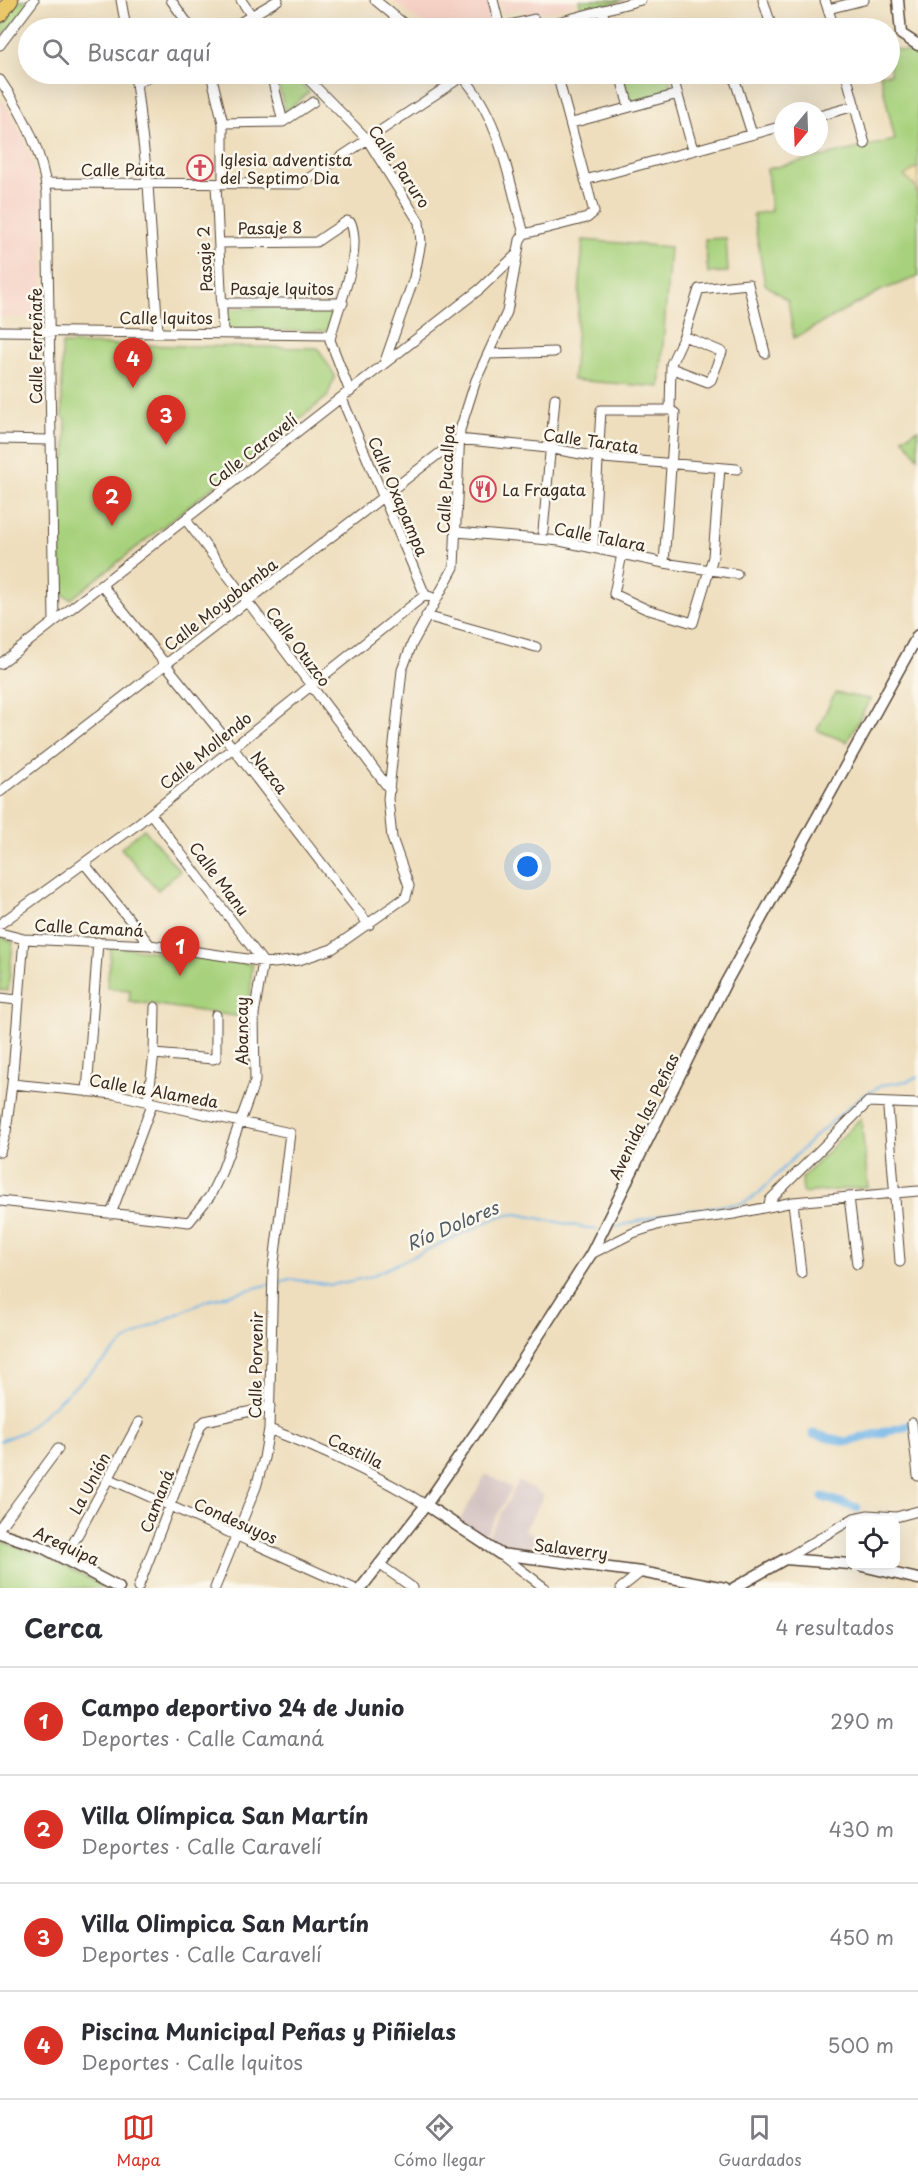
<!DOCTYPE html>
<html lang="es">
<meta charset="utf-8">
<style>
body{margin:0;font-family:"Playpen Sans",sans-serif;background:#f7f7f7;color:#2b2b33}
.controls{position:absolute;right:18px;bottom:18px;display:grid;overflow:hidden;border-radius:12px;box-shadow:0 6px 24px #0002}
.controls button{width:54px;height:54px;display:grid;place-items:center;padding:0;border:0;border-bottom:2px solid #e1e1e2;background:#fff;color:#2b2b33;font:30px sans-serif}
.compass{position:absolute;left:774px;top:102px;width:54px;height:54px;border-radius:50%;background:#fff;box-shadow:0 6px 24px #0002;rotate:199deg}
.you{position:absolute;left:528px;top:867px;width:21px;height:21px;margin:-15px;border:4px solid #fff;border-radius:50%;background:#1a73e8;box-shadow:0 0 0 9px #1a73e833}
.badge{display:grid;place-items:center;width:39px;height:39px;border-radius:50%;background:#d93025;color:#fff;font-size:20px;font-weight:700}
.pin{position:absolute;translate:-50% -50px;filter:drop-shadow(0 2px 3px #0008)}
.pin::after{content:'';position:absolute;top:32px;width:21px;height:18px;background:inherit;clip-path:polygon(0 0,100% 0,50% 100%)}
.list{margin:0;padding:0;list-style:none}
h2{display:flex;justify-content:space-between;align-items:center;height:78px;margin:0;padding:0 24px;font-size:26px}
h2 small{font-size:20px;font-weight:400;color:#7c7c81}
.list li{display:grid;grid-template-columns:39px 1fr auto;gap:18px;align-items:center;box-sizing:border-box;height:108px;padding:0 24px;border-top:2px solid #e1e1e2}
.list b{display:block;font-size:22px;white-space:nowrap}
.list p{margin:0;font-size:20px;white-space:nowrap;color:#7c7c81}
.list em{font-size:20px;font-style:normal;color:#7c7c81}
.icon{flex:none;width:33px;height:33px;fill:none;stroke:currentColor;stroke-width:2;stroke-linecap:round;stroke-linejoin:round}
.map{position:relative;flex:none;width:918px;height:1588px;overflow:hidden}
.search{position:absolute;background:#fff;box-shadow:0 6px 24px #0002;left:18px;right:18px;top:18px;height:66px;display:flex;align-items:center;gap:15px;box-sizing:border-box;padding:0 21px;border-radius:33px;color:#7c7c81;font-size:22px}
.sheet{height:510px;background:#fff}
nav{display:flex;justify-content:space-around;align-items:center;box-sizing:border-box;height:84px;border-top:2px solid #e1e1e2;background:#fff;font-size:16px;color:#7c7c81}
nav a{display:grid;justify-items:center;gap:3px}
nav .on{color:#d93025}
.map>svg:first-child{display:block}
</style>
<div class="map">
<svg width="918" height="1588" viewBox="0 0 918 1588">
<rect width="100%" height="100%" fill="#fbf7ec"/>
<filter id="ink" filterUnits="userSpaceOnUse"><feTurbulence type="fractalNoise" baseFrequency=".0167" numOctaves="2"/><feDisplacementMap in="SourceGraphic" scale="12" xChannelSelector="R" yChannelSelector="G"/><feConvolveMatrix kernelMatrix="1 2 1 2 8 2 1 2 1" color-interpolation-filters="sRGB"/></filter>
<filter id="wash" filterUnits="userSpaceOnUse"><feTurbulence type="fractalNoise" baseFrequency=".008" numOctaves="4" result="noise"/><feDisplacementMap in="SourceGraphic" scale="24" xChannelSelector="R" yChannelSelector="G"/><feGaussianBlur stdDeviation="1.35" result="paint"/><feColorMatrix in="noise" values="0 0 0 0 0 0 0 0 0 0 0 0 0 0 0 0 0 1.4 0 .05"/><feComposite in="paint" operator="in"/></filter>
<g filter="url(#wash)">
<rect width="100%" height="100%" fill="#eedebd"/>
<path fill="#f6d1c5" d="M392 0H489L497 26 428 28Z
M499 0H574L575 4 526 17 523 8 503 14Z
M0 100 5 104 25 140 44 203V317H0Z"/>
<path fill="#d1bfbf" d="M486 1474 512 1488 485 1536 459 1521Z
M519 1481 544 1495 525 1530 537 1537 530 1550 504 1547 487 1538Z"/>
<path fill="#a7d17c" stroke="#717e4d" stroke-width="1.5" d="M21 0H33L0 39C0 23 10 12 21 0Z
M579 0H625L582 11Z
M890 48 918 54V277L882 290 794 338 788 301 765 284 753 214 771 211 767 169 895 140 880 74H890Z
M276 74H292L309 92 285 112Z
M623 74H668L672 88 668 93 633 102 629 98Z
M726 238 728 272 708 273 705 239Z
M583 240 670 247 660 387 573 380Z
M339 305 329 330 325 331 227 330 225 309Z
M62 344 318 348 335 376 327 397 71 599 60 593 62 460 66 456V420L62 416Z
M918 429V457L903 438Z
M835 693 870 699 847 742 817 730Z
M144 829 180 871 158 890 121 848Z
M0 936 13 942 8 991 0 990Z
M111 946 252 964 249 1018 129 1001 130 990 107 988Z
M861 1118 868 1187 803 1193 802 1178Z
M0 1541 46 1557 107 1588H0Z"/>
<path fill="#eeda9e" stroke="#94825e" stroke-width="1.5" d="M918 167V201L915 186 904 176Z"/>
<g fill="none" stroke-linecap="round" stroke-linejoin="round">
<path stroke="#73b6e8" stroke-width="2" d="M609 1229 668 1213 743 1203 757 1195 815 1136 861 1097 882 1085 908 1081 918 1076
M275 1283 290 1279 332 1285 369 1277 500 1216 517 1214 597 1230
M0 1441 25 1431 126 1341 149 1327 206 1301 270 1284"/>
<path stroke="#73b6e8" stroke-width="9" d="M813 1434 846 1442 908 1426
M823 1497 857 1508"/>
</g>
</g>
<g filter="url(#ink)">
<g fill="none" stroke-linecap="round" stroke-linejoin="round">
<g stroke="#564536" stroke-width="11">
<path id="minor" d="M121 0 126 28
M171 0 191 28
M241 0 260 28
M375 0 409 28
M493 0 500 28
M763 0 772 28
M825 0 834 28
M828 9 864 0
M602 10 607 28
M231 28 278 0
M498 28 534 19
M544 28 543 26 641 0
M0 45 34 0
M135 74 148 185 158 332
M211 74 223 123V184
M271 74 283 122
M303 74 367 139 419 222 421 242 414 278 384 364
M620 74 629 107
M672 74 693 150
M733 74 752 134
M846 74 865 144
M0 80C24 115 42 151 47 193L54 622
M137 83 154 74
M819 116 855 106
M223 123 283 122 313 102
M572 123 678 94
M585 180 783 126
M46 183 300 184 463 76
M216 184 223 333
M524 234 587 218 594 212 557 74
M219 243 316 242 347 221 351 223C363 256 337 307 330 340L350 392
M221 303H343
M0 331 331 335
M489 354 554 352
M671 368 708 382 711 380 722 352 684 336
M342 399 425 595 431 597
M670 410 671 364 684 336 699 289 748 284 765 353
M0 439 50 440
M458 439 548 448 603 458 737 469
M186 520 390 790
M543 531 555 398
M457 532 560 541 664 563 737 574
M593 547 601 410H670L675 413 664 563
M622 554 614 594 646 609 693 623 713 557 720 468
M101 584 233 748 369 925
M426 616 536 647
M0 664 480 289 517 254
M0 792 458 439
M84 863 150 945
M0 924 135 826 425 595
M0 933 24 939 150 945 274 963 299 960 332 949 406 897 409 886 392 838 388 799 402 670 412 644 454 567 460 430 476 380 507 312 520 240 524 234C509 181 500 115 460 74
M0 998 17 1000
M154 1054 213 1059 216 1058V1015
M12 1084 114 1094 290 1133 273 1270 269 1429 264 1458 256 1487 215 1588
M87 1092 98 942
M888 1109 900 1262
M0 1152 6 1132 12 1084 24 939
M849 1197 857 1264
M0 1201 189 1222 210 1196 222 1171 255 1081 254 1014 263 962 151 814
M793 1202 801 1273
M769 1205 770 1200 868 1102 918 1104
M111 1214 151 1107 148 1101 154 1054 155 1007
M591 1254 633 1233 660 1224 734 1214 793 1202 918 1191
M912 1423 918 1476
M269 1429C323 1450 376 1474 426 1505
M108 1478 353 1588
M0 1527 58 1449
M500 1554 545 1588
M65 1558 139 1422
M785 1559 854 1518 868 1515 896 1517 918 1511
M379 1564 413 1588
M138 1588 201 1425 205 1421 270 1407
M621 1588 641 1572"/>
</g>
<g stroke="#564536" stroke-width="13">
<path id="tertiary" d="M898 0 901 34 918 45
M426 1505 500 1554 641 1572 725 1588
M0 1533 42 1547 119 1588
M862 1566 918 1579
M361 1588 426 1505 483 1422 591 1254 725 984 918 635
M734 1588 785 1559 850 1564"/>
</g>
<g stroke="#564536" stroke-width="16">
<path id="primary" d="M0 15 11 0"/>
</g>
<use href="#minor" stroke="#fff" stroke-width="9"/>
<use href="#tertiary" stroke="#fff" stroke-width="10"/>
<use href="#primary" stroke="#eac769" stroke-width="14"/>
</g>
</g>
<defs>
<g id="church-ring" transform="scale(1.35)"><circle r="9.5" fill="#fbf7ec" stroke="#d1495b" stroke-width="1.5"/><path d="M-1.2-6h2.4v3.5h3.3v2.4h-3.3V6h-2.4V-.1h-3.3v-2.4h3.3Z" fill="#d1495b"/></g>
<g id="restaurant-ring" transform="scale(1.35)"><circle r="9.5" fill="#fbf7ec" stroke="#d1495b" stroke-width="1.5"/><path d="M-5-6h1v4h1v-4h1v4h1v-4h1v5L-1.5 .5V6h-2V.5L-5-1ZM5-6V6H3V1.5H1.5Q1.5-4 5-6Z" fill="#d1495b"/></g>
</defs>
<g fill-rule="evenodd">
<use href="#church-ring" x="200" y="168"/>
<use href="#restaurant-ring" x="483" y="489"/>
</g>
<g text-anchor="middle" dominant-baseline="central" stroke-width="5" stroke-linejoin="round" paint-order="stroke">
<g font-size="16" fill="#3b2a1e" stroke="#fbf7ec" text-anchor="start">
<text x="220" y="159">Iglesia adventista<tspan x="220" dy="18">del Septimo Dia</tspan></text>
<text x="502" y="489">La Fragata</text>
</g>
<g font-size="16" fill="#3b2a1e" stroke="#fbf7ec">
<text transform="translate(400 166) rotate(56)">Calle Paruro</text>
<text x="123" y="169">Calle Paita</text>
<text transform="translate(270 227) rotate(-1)">Pasaje 8</text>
<text transform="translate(204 259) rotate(-93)">Pasaje 2</text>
<text x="282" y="288">Pasaje Iquitos</text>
<text x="166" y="317">Calle Iquitos</text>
<text transform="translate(35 346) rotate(-90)">Calle Ferreñafe</text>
<text transform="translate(591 440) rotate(8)">Calle Tarata</text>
<text transform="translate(252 450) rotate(-38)">Calle Caravelí</text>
<text transform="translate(445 479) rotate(-87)">Calle Pucallpa</text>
<text transform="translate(399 496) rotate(67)">Calle Oxapampa</text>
<text transform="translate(600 536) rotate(11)">Calle Talara</text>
<text transform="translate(220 604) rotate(-38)">Calle Moyobamba</text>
<text transform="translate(299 646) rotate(53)">Calle Otuzco</text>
<text transform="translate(205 750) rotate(-39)">Calle Mollendo</text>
<text transform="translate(270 772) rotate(52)">Nazca</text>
<text transform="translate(220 878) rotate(53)">Calle Manu</text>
<text transform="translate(89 927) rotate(3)">Calle Camaná</text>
<text transform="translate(241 1031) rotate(-90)">Abancay</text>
<text transform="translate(154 1090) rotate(10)">Calle la Alameda</text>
<text transform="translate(643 1116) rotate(-64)">Avenida las Peñas</text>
<text transform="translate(255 1365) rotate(-89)">Calle Porvenir</text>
<text transform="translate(356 1450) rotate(26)">Castilla</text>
<text transform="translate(89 1483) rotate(-62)">La Unión</text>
<text transform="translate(156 1501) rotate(-69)">Camaná</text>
<text transform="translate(236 1520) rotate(24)">Condesuyos</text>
<text transform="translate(67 1545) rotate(25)">Arequipa</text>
<text transform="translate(571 1548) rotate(7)">Salaverry</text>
</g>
<g font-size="18" font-style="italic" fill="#4f5b65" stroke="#fbf7ec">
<text transform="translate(452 1225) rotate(-23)">Río Dolores</text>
</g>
</g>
</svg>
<div class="controls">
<button><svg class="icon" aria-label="locate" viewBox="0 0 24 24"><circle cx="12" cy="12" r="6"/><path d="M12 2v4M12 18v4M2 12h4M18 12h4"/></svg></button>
</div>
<svg class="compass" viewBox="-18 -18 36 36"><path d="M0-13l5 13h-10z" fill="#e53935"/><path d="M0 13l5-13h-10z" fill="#7c7c81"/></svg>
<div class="you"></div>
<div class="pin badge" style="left:180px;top:976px">1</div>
<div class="pin badge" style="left:112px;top:526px">2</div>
<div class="pin badge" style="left:166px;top:445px">3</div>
<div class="pin badge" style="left:133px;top:388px">4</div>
<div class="search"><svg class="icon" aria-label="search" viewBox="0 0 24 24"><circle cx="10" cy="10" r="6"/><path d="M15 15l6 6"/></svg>Buscar aquí</div>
</div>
<section class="sheet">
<h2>Cerca<small>4 resultados</small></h2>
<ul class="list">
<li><span class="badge">1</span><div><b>Campo deportivo 24 de Junio</b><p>Deportes · Calle Camaná</p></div><em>290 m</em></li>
<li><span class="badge">2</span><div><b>Villa Olímpica San Martín</b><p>Deportes · Calle Caravelí</p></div><em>430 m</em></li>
<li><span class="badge">3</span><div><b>Villa Olimpica San Martín</b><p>Deportes · Calle Caravelí</p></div><em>450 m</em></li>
<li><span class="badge">4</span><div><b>Piscina Municipal Peñas y Piñielas</b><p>Deportes · Calle Iquitos</p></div><em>500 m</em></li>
</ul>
</section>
<nav>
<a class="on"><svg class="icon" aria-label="map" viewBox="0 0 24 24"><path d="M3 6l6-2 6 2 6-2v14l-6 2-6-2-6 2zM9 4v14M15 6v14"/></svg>Mapa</a>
<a><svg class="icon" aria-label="directions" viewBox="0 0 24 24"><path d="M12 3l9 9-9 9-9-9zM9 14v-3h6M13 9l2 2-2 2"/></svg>Cómo llegar</a>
<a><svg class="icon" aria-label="saved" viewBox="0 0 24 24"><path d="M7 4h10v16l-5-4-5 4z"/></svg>Guardados</a>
</nav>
